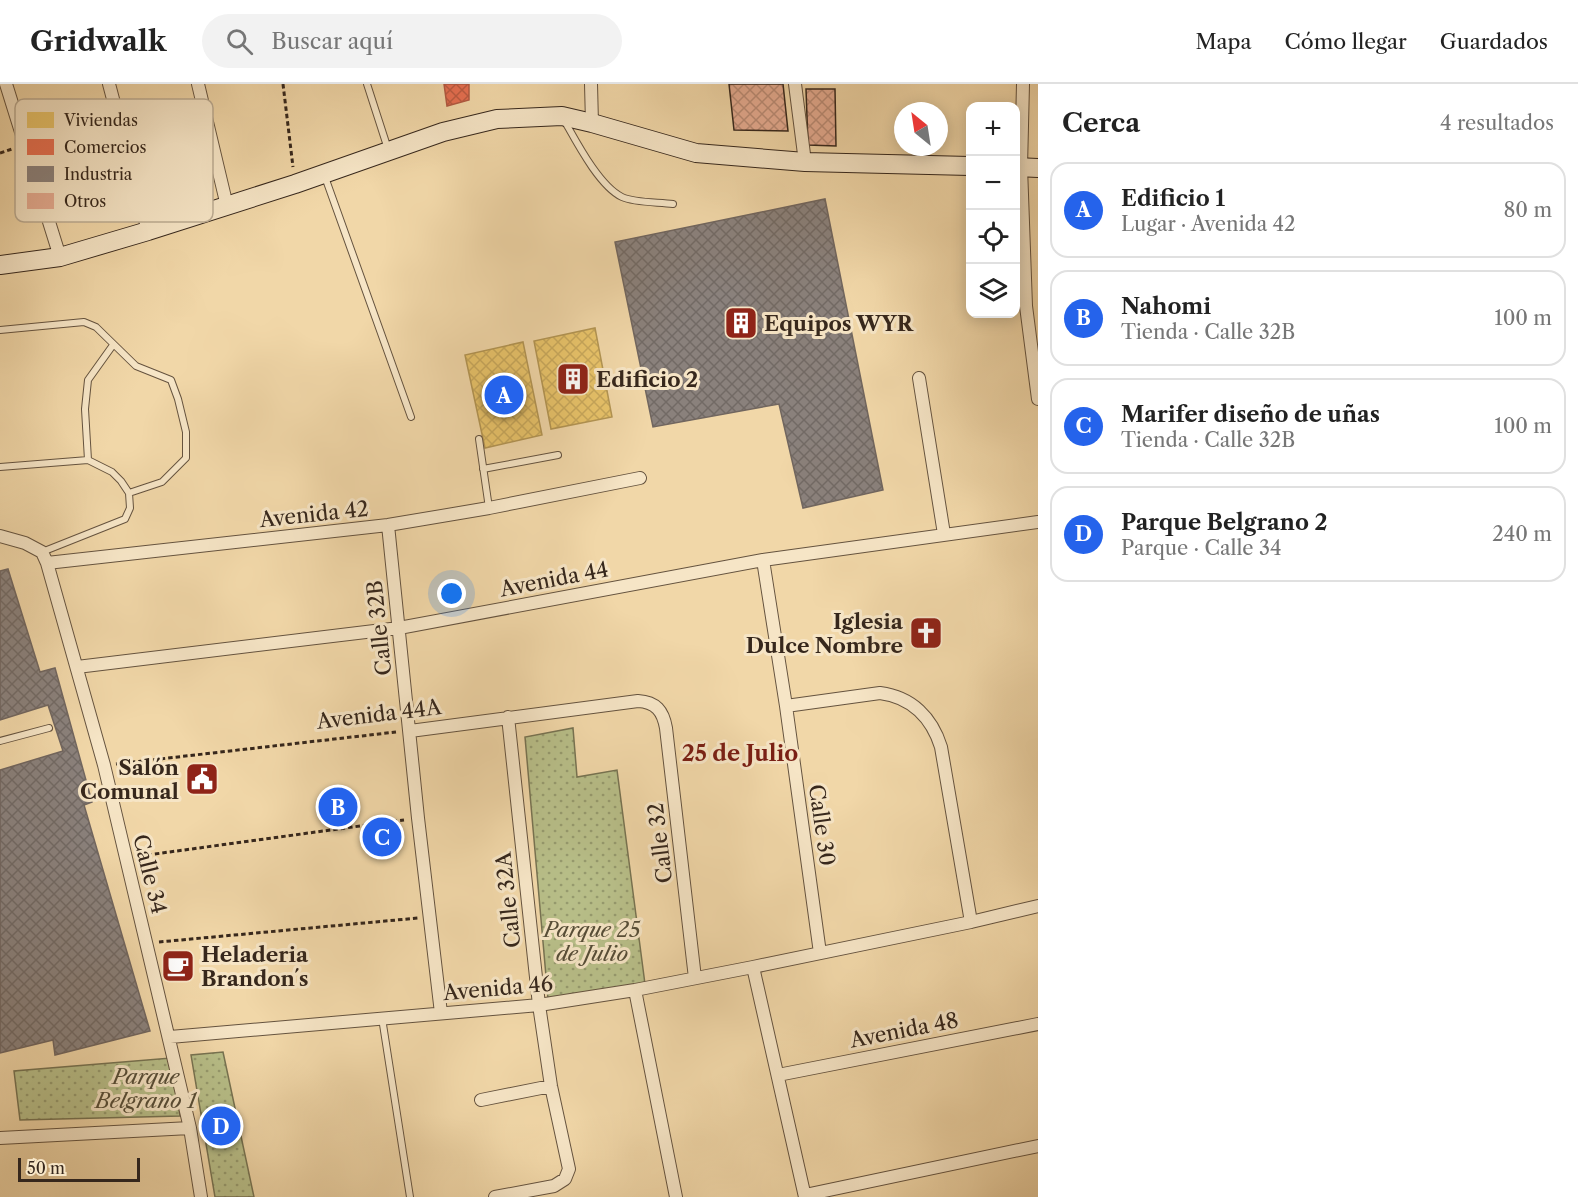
<!DOCTYPE html>
<html lang="es">
<meta charset="utf-8">
<style>
body{margin:0;font-family:"Libre Caslon Text",serif;background:#f2f2f2;color:#222}
.controls{position:absolute;right:18px;top:18px;display:grid;overflow:hidden;border-radius:12px;box-shadow:0 3px 15px #0003}
.controls button{width:54px;height:54px;display:grid;place-items:center;padding:0;border:0;border-bottom:2px solid #e0e0e0;background:#fff;color:#222;font:30px sans-serif}
.compass{position:absolute;left:894px;top:18px;width:54px;height:54px;border-radius:50%;background:#fff;box-shadow:0 3px 15px #0003;rotate:330deg}
.scale{position:absolute;left:18px;bottom:15px;width:122px;box-sizing:border-box;padding-left:6px;border:3px solid #36271c;border-top:0;font-size:16px;line-height:21px;white-space:nowrap;color:#36271c;-webkit-text-stroke:4px #f6e5c6;paint-order:stroke}
.you{position:absolute;left:452px;top:510px;width:21px;height:21px;margin:-15px;border:4px solid #fff;border-radius:50%;background:#1a73e8;box-shadow:0 0 0 9px #1a73e833}
.badge{display:grid;place-items:center;width:39px;height:39px;border-radius:50%;background:#2563eb;color:#fff;font-size:20px;font-weight:700}
.pin{position:absolute;translate:-50% -50%;border:3px solid #fff;box-shadow:0 2px 6px #0006}
.list{margin:0;padding:0;list-style:none}
h2{display:flex;justify-content:space-between;align-items:center;height:78px;margin:0;padding:0 24px;font-size:26px}
h2 small{font-size:20px;font-weight:400;color:#767676}
.list li{display:grid;grid-template-columns:39px 1fr auto;gap:18px;align-items:center;box-sizing:border-box;height:96px;margin:0 12px 12px;padding:0 12px;border:2px solid #e0e0e0;border-radius:18px}
.list b{display:block;font-size:22px;white-space:nowrap}
.list p{margin:0;font-size:20px;white-space:nowrap;color:#767676}
.list em{font-size:20px;font-style:normal;color:#767676}
.icon{flex:none;width:33px;height:33px;fill:none;stroke:currentColor;stroke-width:2;stroke-linecap:round;stroke-linejoin:round}
.map{position:relative;flex:none;width:1038px;height:1113px;overflow:hidden}
header{display:flex;align-items:center;gap:36px;box-sizing:border-box;height:84px;padding:0 30px;background:#fff;border-bottom:2px solid #e0e0e0}
header strong{font-size:28px}
nav{display:flex;gap:33px;margin-inline-start:auto;font-size:21px}
.search{width:420px;height:54px;background:#f2f2f2;display:flex;align-items:center;gap:15px;box-sizing:border-box;padding:0 21px;border-radius:33px;color:#767676;font-size:22px}
main{display:flex}
aside{flex:1;background:#fff}
.map>svg:first-child{display:block}
</style>
<header>
<strong>Gridwalk</strong>
<div class="search"><svg class="icon" aria-label="search" viewBox="0 0 24 24"><circle cx="10" cy="10" r="6"/><path d="M15 15l6 6"/></svg>Buscar aquí</div>
<nav><a>Mapa</a><a>Cómo llegar</a><a>Guardados</a></nav>
</header>
<main>
<div class="map">
<svg width="1038" height="1113" viewBox="0 0 1038 1113">
<defs>
<pattern id="park-dots" width="8" height="8" patternUnits="userSpaceOnUse" patternTransform="scale(1.5)"><rect width="8" height="8" fill="#b8bf89"/><path d="M2 2h.1M6 6h.1" fill="none" stroke="#969b6f" stroke-width="1.8" stroke-linecap="round"/></pattern>
<pattern id="homes-cross-hatch" width="8" height="8" patternUnits="userSpaceOnUse" patternTransform="scale(1.5)"><rect width="8" height="8" fill="#e9c46a"/><path d="M0 0l8 8M0 8l8-8" fill="none" stroke="#c8a85b"/></pattern>
<pattern id="shops-cross-hatch" width="8" height="8" patternUnits="userSpaceOnUse" patternTransform="scale(1.5)"><rect width="8" height="8" fill="#e76f51"/><path d="M0 0l8 8M0 8l8-8" fill="none" stroke="#bc5b42"/></pattern>
<pattern id="industry-cross-hatch" width="8" height="8" patternUnits="userSpaceOnUse" patternTransform="scale(1.5)"><rect width="8" height="8" fill="#8a817c"/><path d="M0 0l8 8M0 8l8-8" fill="none" stroke="#726a65"/></pattern>
<pattern id="building-cross-hatch" width="8" height="8" patternUnits="userSpaceOnUse" patternTransform="scale(1.5)"><rect width="8" height="8" fill="#e6ac92"/><path d="M0 0l8 8M0 8l8-8" fill="none" stroke="#bb8c76"/></pattern>
</defs>
<rect width="100%" height="100%" fill="#f1d7a8"/>
<filter id="stains"><feTurbulence type="fractalNoise" baseFrequency=".00333" numOctaves="4"/><feColorMatrix values="0 0 0 0 .2 0 0 0 0 .09 0 0 0 0 .02 0 0 0 .5 -.17"/></filter>
<radialGradient id="worn" r=".72"><stop offset=".6" stop-color="#630" stop-opacity="0"/><stop offset="1" stop-color="#630" stop-opacity=".3"/></radialGradient>
<path fill="url(#park-dots)" stroke="#777352" stroke-width="1.5" d="M573 644 577 693 617 686 645 900 548 915 525 653Z
M223 968 254 1113H215L191 971Z
M171 974 180 1032 20 1036 14 987Z"/>
<path fill="url(#homes-cross-hatch)" stroke="#b39553" stroke-width="1.5" d="M595 244 612 333 551 345 534 257Z
M523 258 542 351 485 364 465 271Z"/>
<path fill="url(#shops-cross-hatch)" stroke="#b25941" stroke-width="1.5" d="M444 0H469V16L447 22Z"/>
<path fill="url(#industry-cross-hatch)" stroke="#71665f" stroke-width="1.5" d="M825 115 883 406 803 424 779 320 653 343 615 158Z
M8 485 40 588 55 584 92 718 84 721 150 947 55 971 53 956 0 969V686L63 667 48 621 0 636V487Z"/>
<path fill="url(#building-cross-hatch)" stroke="#36271c" stroke-width="1.5" d="M729 0H783L788 47 734 46Z
M806 5H835L836 62 808 61Z"/>
<g fill="none" stroke-linecap="round" stroke-linejoin="round">
<g stroke="#65533f" stroke-width="8">
<path id="lane" d="M367 0 388 65
M564 36C576 57 599 102 622 113 635 119 659 118 673 120
M325 93 411 333
M0 246 84 238 96 243 136 282 171 296 178 315 186 348V374L162 398 129 409
M479 355 489 424
M88 376 85 325 88 296 113 261
M0 383 88 376 112 388 121 397 129 409 130 424 125 435 42 468
M483 385 558 371
M0 657 49 644
M382 934 410 1113"/>
</g>
<g stroke="#65533f" stroke-width="14">
<path id="street" d="M6 0 60 173
M109 0 148 147
M198 0 227 122
M591 0 592 39
M795 0 805 78
M1023 0 1021 83 1026 222 1038 315
M919 294 944 450
M388 441 418 734 441 929
M0 452 25 459 42 468 47 479 388 441 489 424 640 394
M763 476 786 622 820 869
M47 479 104 681 190 1044 201 1113
M77 583 399 544 763 476 1038 438
M786 622 880 609C912 613 932 634 941 663L971 838
M410 647 638 617C656 618 663 627 666 644L695 894
M753 883 805 1113
M635 906 676 1113
M170 953 539 921 635 906 753 883 971 838 1038 822
M778 991 1038 940
M481 1016 551 1002
M0 1054 190 1044
M805 1111 1038 1062
M495 1113 554 1102 565 1095 569 1085 551 1002 539 921 508 633"/>
</g>
<g stroke="#36271c" stroke-width="20">
<path id="secondary" d="M1016 83 1038 84
M0 181 60 173 148 147 295 100 443 48 497 35 562 32 592 39 696 69 805 78 970 82"/>
</g>
<path stroke="#36271c" stroke-width="3" stroke-dasharray="4.5 3" stroke-linecap="butt" d="M283 0 293 83
M0 69 12 65
M116 680 396 648
M140 772 404 736
M159 858 418 834"/>
<use href="#lane" stroke="#f6e5c6" stroke-width="6"/>
<use href="#street" stroke="#f6e5c6" stroke-width="12"/>
<use href="#secondary" stroke="#f6e5c6" stroke-width="18"/>
</g>
<defs>
<g id="building-square" transform="scale(1.725)"><rect x="-9" y="-9" width="18" height="18" rx="4" fill="#8f2418" stroke="#f6e5c6"/><path d="M-4-6H4V6H1V3H-1V6H-4ZM-2.5-4.3h1.7v1.8h-1.7ZM.8-4.3h1.7v1.8H.8ZM-2.5-1h1.7V.8h-1.7ZM.8-1h1.7V.8H.8Z" fill="#fff"/></g>
<g id="church-square" transform="scale(1.725)"><rect x="-9" y="-9" width="18" height="18" rx="4" fill="#8f2418" stroke="#f6e5c6"/><path d="M-1.2-6h2.4v3.5h3.3v2.4h-3.3V6h-2.4V-.1h-3.3v-2.4h3.3Z" fill="#fff"/></g>
<g id="civic-square" transform="scale(1.725)"><rect x="-9" y="-9" width="18" height="18" rx="4" fill="#8f2418" stroke="#f6e5c6"/><path d="M-.6-6.5H3V-4.5H.6V-3L4-1V1h2V6H-6V1h2V-1L-.6-3ZM-1.2 2.5V6h2.4V2.5Z" fill="#fff"/></g>
<g id="cafe-square" transform="scale(1.725)"><rect x="-9" y="-9" width="18" height="18" rx="4" fill="#8f2418" stroke="#f6e5c6"/><path d="M-5.5-4.5H6V0H3Q3 3.5 0 3.5H-2.5Q-5.5 3.5-5.5 0ZM3-3.2v2h1.7v-2ZM-6 4.5H4V6H-6Z" fill="#fff"/></g>
</defs>
<g fill-rule="evenodd">
<use href="#building-square" x="741" y="239"/>
<use href="#building-square" x="573" y="295"/>
<use href="#church-square" x="926" y="549"/>
<use href="#civic-square" x="202" y="695"/>
<use href="#cafe-square" x="178" y="882"/>
</g>
<g text-anchor="middle" dominant-baseline="central" stroke-width="6" stroke-linejoin="round" paint-order="stroke">
<g font-size="21" font-weight="bold" fill="#36271c" stroke="#f6e5c6" text-anchor="start">
<text x="764" y="239">Equipos WYR</text>
<text x="596" y="295">Edificio 2</text>
<text x="903" y="537" text-anchor="end">Iglesia<tspan x="903" dy="24">Dulce Nombre</tspan></text>
<text x="179" y="683" text-anchor="end">Salón<tspan x="179" dy="24">Comunal</tspan></text>
<text x="201" y="870">Heladeria<tspan x="201" dy="24">Brandon´s</tspan></text>
</g>
<g font-size="21" fill="#36271c" stroke="#f6e5c6">
<text transform="translate(314 430) rotate(-6)">Avenida 42</text>
<text transform="translate(554 495) rotate(-11)">Avenida 44</text>
<text transform="translate(379 544) rotate(-96)">Calle 32B</text>
<text transform="translate(379 630) rotate(-7)">Avenida 44A</text>
<text transform="translate(822 741) rotate(82)">Calle 30</text>
<text transform="translate(660 759) rotate(-97)">Calle 32</text>
<text transform="translate(150 790) rotate(76)">Calle 34</text>
<text transform="translate(508 816) rotate(-96)">Calle 32A</text>
<text transform="translate(498 904) rotate(-5)">Avenida 46</text>
<text transform="translate(904 946) rotate(-11)">Avenida 48</text>
</g>
<g font-size="21" font-style="italic" fill="#564d37" stroke="#f6e5c6">
<text x="592" y="845">Parque 25<tspan x="592" dy="24">de Julio</tspan></text>
<text x="146" y="992">Parque<tspan x="146" dy="24">Belgrano 1</tspan></text>
</g>
<g font-size="22" font-weight="bold" fill="#7a1f14" stroke="#f6e5c6">
<text x="740" y="669">25 de Julio</text>
</g>
</g>
<rect x="15" y="15" width="198" height="123" rx="9" fill="#f6e5c6" stroke="#bcac93" stroke-width="1.5"/>
<rect x="27" y="28" width="27" height="16" fill="#e9c46a"/>
<rect x="27" y="55" width="27" height="16" fill="#e76f51"/>
<rect x="27" y="82" width="27" height="16" fill="#8a817c"/>
<rect x="27" y="109" width="27" height="16" fill="#e6ac92"/>
<g font-size="16" fill="#36271c">
<text x="64" y="42">Viviendas</text>
<text x="64" y="69">Comercios</text>
<text x="64" y="96">Industria</text>
<text x="64" y="123">Otros</text>
</g>
<rect width="100%" height="100%" filter="url(#stains)"/>
<rect width="100%" height="100%" fill="url(#worn)"/>
</svg>
<div class="controls">
<button>+</button>
<button>−</button>
<button><svg class="icon" aria-label="locate" viewBox="0 0 24 24"><circle cx="12" cy="12" r="6"/><path d="M12 2v4M12 18v4M2 12h4M18 12h4"/></svg></button>
<button><svg class="icon" aria-label="layers" viewBox="0 0 24 24"><path d="M12 4l9 5-9 5-9-5zM3 14l9 5 9-5"/></svg></button>
</div>
<svg class="compass" viewBox="-18 -18 36 36"><path d="M0-13l5 13h-10z" fill="#e53935"/><path d="M0 13l5-13h-10z" fill="#767676"/></svg>
<div class="scale">50 m</div>
<div class="you"></div>
<div class="pin badge" style="left:504px;top:311px">A</div>
<div class="pin badge" style="left:338px;top:723px">B</div>
<div class="pin badge" style="left:382px;top:753px">C</div>
<div class="pin badge" style="left:221px;top:1042px">D</div>
</div>
<aside>
<h2>Cerca<small>4 resultados</small></h2>
<ul class="list">
<li><span class="badge">A</span><div><b>Edificio 1</b><p>Lugar · Avenida 42</p></div><em>80 m</em></li>
<li><span class="badge">B</span><div><b>Nahomi</b><p>Tienda · Calle 32B</p></div><em>100 m</em></li>
<li><span class="badge">C</span><div><b>Marifer diseño de uñas</b><p>Tienda · Calle 32B</p></div><em>100 m</em></li>
<li><span class="badge">D</span><div><b>Parque Belgrano 2</b><p>Parque · Calle 34</p></div><em>240 m</em></li>
</ul>
</aside>
</main>
